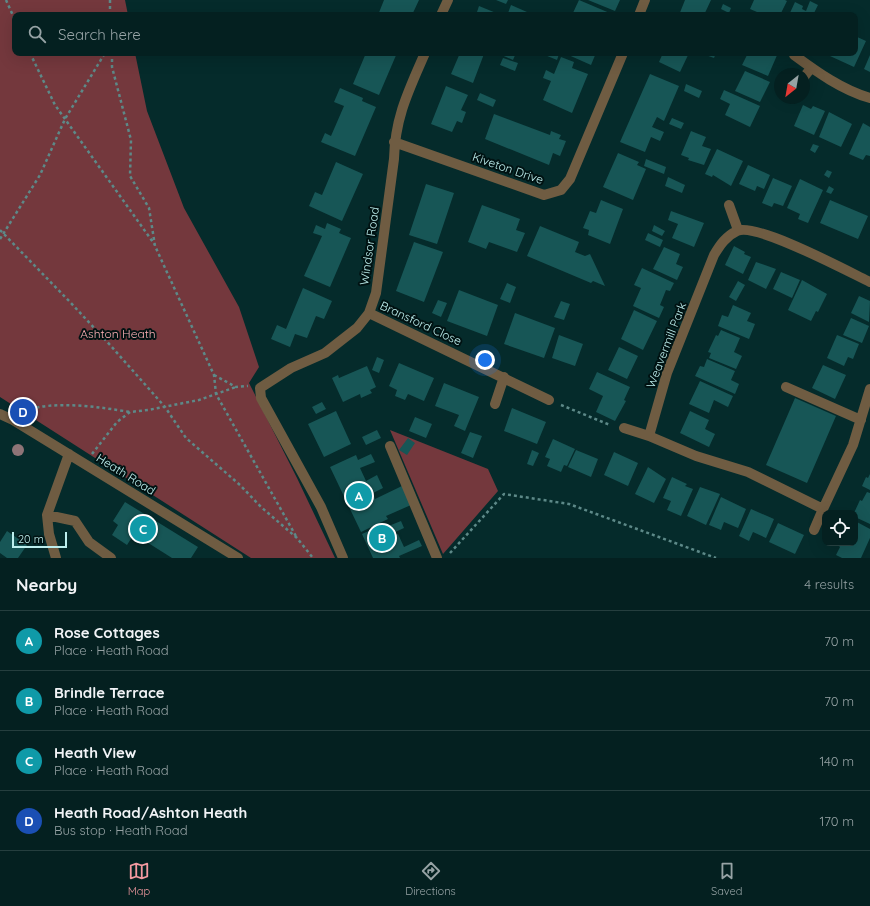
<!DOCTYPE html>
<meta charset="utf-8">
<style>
body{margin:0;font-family:Quicksand,sans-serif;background:#122d2d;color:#f1f3f6}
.controls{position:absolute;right:12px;bottom:12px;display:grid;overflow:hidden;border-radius:8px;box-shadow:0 4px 16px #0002}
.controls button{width:36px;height:36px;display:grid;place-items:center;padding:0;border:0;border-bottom:1px solid #253e3e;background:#042020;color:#f1f3f6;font:20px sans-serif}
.compass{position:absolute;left:774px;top:68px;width:36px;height:36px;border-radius:50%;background:#042020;box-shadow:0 4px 16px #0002;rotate:211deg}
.scale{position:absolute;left:12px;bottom:10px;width:55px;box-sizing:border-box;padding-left:4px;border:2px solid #bdefee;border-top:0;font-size:11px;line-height:14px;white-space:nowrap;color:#bdefee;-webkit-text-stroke:3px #001212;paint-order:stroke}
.you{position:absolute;left:485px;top:360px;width:14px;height:14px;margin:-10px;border:3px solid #fff;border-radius:50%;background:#1a73e8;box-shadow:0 0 0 6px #1a73e833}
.badge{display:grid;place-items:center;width:26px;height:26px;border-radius:50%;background:#f49aa1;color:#fff;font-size:13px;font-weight:700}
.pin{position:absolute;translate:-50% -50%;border:2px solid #fff;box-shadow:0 1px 4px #0006}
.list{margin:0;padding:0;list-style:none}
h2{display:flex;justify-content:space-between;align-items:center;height:52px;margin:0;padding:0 16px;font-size:17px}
h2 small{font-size:13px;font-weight:400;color:#97a3a5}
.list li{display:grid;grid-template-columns:26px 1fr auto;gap:12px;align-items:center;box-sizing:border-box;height:60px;padding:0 16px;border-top:1px solid #253e3e}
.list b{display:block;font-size:15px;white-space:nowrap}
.list p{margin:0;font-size:13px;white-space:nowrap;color:#97a3a5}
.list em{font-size:13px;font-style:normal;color:#97a3a5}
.icon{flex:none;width:22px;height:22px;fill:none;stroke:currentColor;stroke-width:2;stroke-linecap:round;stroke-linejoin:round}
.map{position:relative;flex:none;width:870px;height:558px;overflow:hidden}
.search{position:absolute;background:#042020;box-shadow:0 4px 16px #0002;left:12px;right:12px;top:12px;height:44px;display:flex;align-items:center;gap:10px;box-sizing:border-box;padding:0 14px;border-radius:8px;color:#97a3a5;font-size:15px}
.sheet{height:292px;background:#042020}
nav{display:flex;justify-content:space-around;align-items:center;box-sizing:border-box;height:56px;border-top:1px solid #253e3e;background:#042020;font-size:11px;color:#97a3a5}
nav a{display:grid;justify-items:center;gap:2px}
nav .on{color:#f49aa1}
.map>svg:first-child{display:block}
</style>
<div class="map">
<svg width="870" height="558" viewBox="0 0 870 558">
<rect width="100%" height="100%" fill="#052b2b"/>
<path fill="#74383d" d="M0 0H125L128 15H15V53H135L147 111 184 208 239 307 259 367 249 383 297 478 335 558H251L0 397Z
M390 430 488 469 498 491 443 554Z"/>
<path fill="#175656" d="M384 0H419L412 15H378Z
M496 0H508L506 4Z
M579 0 612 14 611 15H572Z
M588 0H620L615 11Z
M685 0H711L704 15H679Z
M754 0H785L787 1 780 15H764L750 9Z
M810 1 818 5 813 15H789L795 2 803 6 802 9 806 11Z
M723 4 731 8 729 13 721 9Z
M511 5 527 12 525 15H513L508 13Z
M479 6 501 15H476Z
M855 36 866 41 854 67 830 56 831 53H855Z
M366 53H397L379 95 353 84Z
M460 53 484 54 473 83 451 74Z
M497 53H516L513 60Z
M540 53H556L559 54 557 60Z
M564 53H596L591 65Z
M663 53H689L680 72 659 62Z
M700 53H716L714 58Z
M748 53H778L768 76 742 65Z
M870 55V72L864 69Z
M561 57 574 62 572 68 588 74 572 113 543 100 551 81 543 78 546 70 554 74Z
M503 58 518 63 515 71 500 65Z
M745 71 770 82 760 102 735 91Z
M650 74 679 86 664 121 657 117 652 127 664 132 660 141 651 137 645 152 620 142Z
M686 84 702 91 699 98 684 91Z
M446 86 468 95 461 110 466 112 462 123 457 121 452 132 431 124Z
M340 88 363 98 362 101 376 107 355 156 321 142 325 133 331 136 344 106 334 102Z
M724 90 760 106 750 127 725 115 730 104 720 99Z
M480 93 496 100 493 107 477 100Z
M803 105 811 109 813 106 825 111 814 135 794 126Z
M829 112 852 124 841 147 819 137Z
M494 114 550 135 551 131 561 135 559 139 566 141 560 156 553 153 549 165 485 139Z
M672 118 684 123 681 129 669 124Z
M863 123 870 127V156L866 155 863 160 849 154Z
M691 131 706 137 702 146 711 149 704 165 688 160 689 158 681 155Z
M813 144 819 146 815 153 810 150Z
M717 149 743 161 731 186 713 175 712 177 705 174Z
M618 153 639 162 637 165 646 169 633 200 603 187Z
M646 159 666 167 664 174 644 166Z
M336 162 363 174 342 221 309 206 315 192 322 195Z
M748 165 770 175 764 189 757 186 755 191 739 184Z
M827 170 832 172 829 178 824 175Z
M668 177 685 185 682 193 665 186Z
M773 178 792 186 783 206 774 203 772 207 762 203Z
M800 179 823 190 808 223 798 219 800 214 787 208Z
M426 184 454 193 437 244 409 235Z
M829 186 834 189 831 194 826 192Z
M601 200 623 209 610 244 588 235 589 230 583 228 590 211 596 213Z
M830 200 868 216 858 239 820 223Z
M482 205 520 219 516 230 525 233 517 252 489 242 486 249 468 242Z
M671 211 704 223 694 247 672 238 678 224 668 220Z
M327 223 341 229 339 233 351 238 330 287 304 276 322 236 313 233 316 225 325 229Z
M654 225 665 231 662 236 652 231Z
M540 226 579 242 575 252 585 256 590 254 605 286 593 281 591 283 527 256Z
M648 233 663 240 660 247 645 240Z
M414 242 443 252 424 302 396 291Z
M734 246 745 252 744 254 751 257 743 274 725 265Z
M664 247 680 254 676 264 683 267 677 280 653 269Z
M756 262 776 269 766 289 748 280Z
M642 268 674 283 670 291 666 290 660 305 664 307 659 318 633 306 641 288 634 285Z
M781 272 800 280 792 298 773 289Z
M802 280 827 294 818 312 816 311 811 321 788 310Z
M738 281 745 285 736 301 729 297Z
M507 283 516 287 510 303 500 299Z
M303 288 332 301 324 319 316 316 307 338 295 334 290 347 271 339 277 325 286 329Z
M459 290 498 305 487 336 447 321Z
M859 296 870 301 869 322 851 313Z
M438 300 447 303 441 317 432 313Z
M561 301 570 304 564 320 554 317Z
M733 305 751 313 747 321 755 324 749 339 718 326 722 315 728 317Z
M634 310 657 321 643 350 621 339Z
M515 313 555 328 544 358 504 344Z
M851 318 869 326 862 343 843 335Z
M721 330 740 338 734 352 742 356 736 369 709 358 711 353 708 352 716 335 718 336Z
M559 335 583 344 575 366 552 358Z
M837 335 859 344 853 359 848 357 844 366 827 358Z
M619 347 638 356 627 379 608 370Z
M377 357 384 360 379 373 372 370Z
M707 359 735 371 731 380 739 384 735 394 695 376 700 366 704 367Z
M399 363 434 378 424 401 408 394 405 400 395 396 397 390 389 386Z
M823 365 846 375 835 399 812 388Z
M367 366 376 387 370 390 372 393 361 398 360 394 343 402 332 378 338 375 339 378Z
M597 372 630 387 624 400 626 401 615 421 596 412 603 396 589 389Z
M700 381 733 396 728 407 714 400 709 413 689 404Z
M444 383 479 397 465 431 454 426 459 415 435 406Z
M795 398 836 416 807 483 766 465Z
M322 402 326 409 316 414 312 407Z
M512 408 546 422 537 444 504 431Z
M336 411 351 444 324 457 308 424Z
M690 411 709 420 705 429 715 434 709 447 680 433Z
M415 417 432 424 426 438 409 431Z
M377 430 381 438 366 445 362 437Z
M470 432 482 436 473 458 461 453Z
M408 438 415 443 407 455 399 450Z
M553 439 575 449 567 466 564 465 561 472 547 466 550 459 545 457Z
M532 450 539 453 533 466 527 464Z
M576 450 598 459 591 477 568 467Z
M614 452 638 463 628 486 604 475Z
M371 454 375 462 360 468 366 481 377 475 383 488 373 493 375 499 402 486 411 505 386 516 388 519 361 532 330 467 356 455 358 460Z
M648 467 666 479 654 503 635 494Z
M870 474V490L862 486 866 477 868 478Z
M672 477 687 484 685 486 693 489 681 516 667 510 671 501 663 498Z
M700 487 720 494 706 525 687 516Z
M867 492 870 493V524L855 517 854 513 860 500 862 501Z
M721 497 746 509 738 528 724 522 721 530 709 525Z
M125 502 198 547 191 558H172L134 534 127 545 112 535 118 525 113 521Z
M751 509 774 519 766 538 753 532 749 541 739 536Z
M401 521 404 528 391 534 392 537 398 534 404 547 419 540 422 546 399 556 400 558H373L362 534 385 524 386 527Z
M855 521 870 529V538L861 558H842L836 555 840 547 838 545 839 543H855Z
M778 523 804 535 795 554 769 542Z
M7 531 27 545 18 558H7L0 553V542Z"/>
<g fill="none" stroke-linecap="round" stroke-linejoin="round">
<path stroke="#5d8988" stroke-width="2.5" stroke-dasharray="3 3" stroke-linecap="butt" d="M6 0 15 20
M110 0V15
M30 53 55 105 155 245
M112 53V67L131 140 130 176 149 208 155 246 214 375 216 394 297 538
M0 230 70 302 111 346 165 407 186 438 240 485 261 507 297 538 313 558
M0 239 40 175 65 119 105 53
M214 375 236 387 248 386
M561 405 610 425
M25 411C53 400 100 407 130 412
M92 454 117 422 130 412 148 410 199 400 236 387
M450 553 504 494 569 504 716 558"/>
<path stroke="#6f5c42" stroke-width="10" d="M441 15 448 0
M639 15 645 0
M794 55C817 72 842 90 870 98
M804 77 811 68
M394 142 544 195 561 190 570 179 623 53
M729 205 738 230
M870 282C847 271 756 222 737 231 726 236 720 245 714 255L667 373 649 436 696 456 748 472 823 509 853 445 870 389
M369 313 549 400
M786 387 861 420
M495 404 504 377
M0 414 13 420 238 558
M624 428 649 436
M390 446 437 558
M47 515 75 521 89 542 111 558
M814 530 823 509
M56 558 49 534 47 515 69 454
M343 558 321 507 261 398 260 388 291 368 325 353 357 328 369 313 376 293 394 159C395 117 409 90 425 53"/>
</g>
<circle fill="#8e7477" cx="18" cy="450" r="6"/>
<g text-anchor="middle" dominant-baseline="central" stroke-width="4" stroke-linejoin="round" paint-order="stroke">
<g font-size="12" fill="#bdefee" stroke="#001212">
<text transform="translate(508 168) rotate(19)">Kiveton Drive</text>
<text transform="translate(369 246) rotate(-82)">Windsor Road</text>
<text transform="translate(421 323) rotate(25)">Bransford Close</text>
<text transform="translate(666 345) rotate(-69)">Weavermill Park</text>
<text transform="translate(126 474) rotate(32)">Heath Road</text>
</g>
<g font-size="12" fill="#feb0b5" stroke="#001212">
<text x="118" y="333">Ashton Heath</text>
</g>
</g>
</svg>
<div class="controls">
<button><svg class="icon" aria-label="locate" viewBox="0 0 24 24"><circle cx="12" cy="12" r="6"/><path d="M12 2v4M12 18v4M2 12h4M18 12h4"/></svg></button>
</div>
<svg class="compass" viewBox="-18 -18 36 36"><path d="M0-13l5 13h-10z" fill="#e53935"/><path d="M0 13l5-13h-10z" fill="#97a3a5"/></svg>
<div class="scale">20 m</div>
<div class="you"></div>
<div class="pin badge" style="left:359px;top:496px;background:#0f9aa8">A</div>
<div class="pin badge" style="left:382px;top:538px;background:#0f9aa8">B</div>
<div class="pin badge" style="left:143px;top:529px;background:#0f9aa8">C</div>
<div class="pin badge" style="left:23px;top:412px;background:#1a4fb4">D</div>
<div class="search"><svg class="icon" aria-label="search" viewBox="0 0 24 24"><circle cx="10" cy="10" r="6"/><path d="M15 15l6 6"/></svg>Search here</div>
</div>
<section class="sheet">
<h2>Nearby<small>4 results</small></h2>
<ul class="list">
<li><span class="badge" style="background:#0f9aa8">A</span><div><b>Rose Cottages</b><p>Place · Heath Road</p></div><em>70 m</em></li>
<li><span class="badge" style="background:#0f9aa8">B</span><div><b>Brindle Terrace</b><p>Place · Heath Road</p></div><em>70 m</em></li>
<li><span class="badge" style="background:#0f9aa8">C</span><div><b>Heath View</b><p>Place · Heath Road</p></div><em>140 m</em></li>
<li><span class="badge" style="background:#1a4fb4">D</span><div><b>Heath Road/Ashton Heath</b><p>Bus stop · Heath Road</p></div><em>170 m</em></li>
</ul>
</section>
<nav>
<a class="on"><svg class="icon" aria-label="map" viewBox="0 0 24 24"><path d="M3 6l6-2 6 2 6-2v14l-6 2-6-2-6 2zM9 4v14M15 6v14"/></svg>Map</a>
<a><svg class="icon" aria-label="directions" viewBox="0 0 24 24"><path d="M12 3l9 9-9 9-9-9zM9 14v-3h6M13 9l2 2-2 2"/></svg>Directions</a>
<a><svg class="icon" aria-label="saved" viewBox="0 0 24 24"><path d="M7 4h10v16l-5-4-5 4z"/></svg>Saved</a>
</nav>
